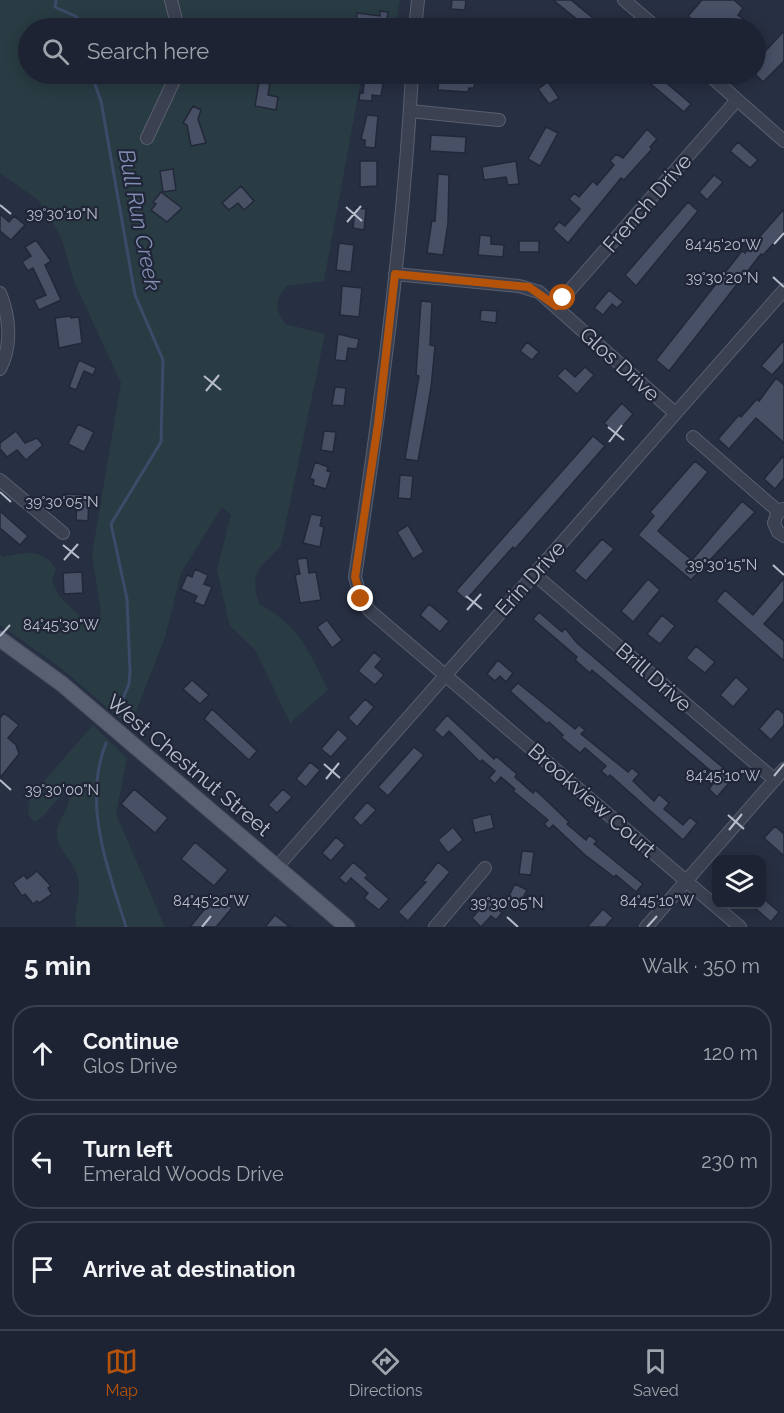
<!DOCTYPE html>
<meta charset="utf-8">
<style>
body{margin:0;font-family:Raleway,sans-serif;background:#252b3a;color:#f1f3f6}
.controls{position:absolute;right:18px;bottom:18px;display:grid;overflow:hidden;border-radius:12px;box-shadow:0 3px 15px #0003}
.controls button{width:54px;height:54px;display:grid;place-items:center;padding:0;border:0;border-bottom:2px solid #3b404d;background:#1d2332;color:#f1f3f6;font:30px sans-serif}
.stop{position:absolute;width:18px;height:18px;margin:-14px;border:4px solid #b45309;border-radius:50%;background:#fff}
.stop.end{background:#b45309;border-color:#fff;box-shadow:0 2px 6px #0008}
.list{margin:0;padding:0;list-style:none}
h2{display:flex;justify-content:space-between;align-items:center;height:78px;margin:0;padding:0 24px;font-size:26px}
h2 small{font-size:20px;font-weight:400;color:#a0a4ac}
.list li{display:grid;grid-template-columns:39px 1fr auto;gap:18px;align-items:center;box-sizing:border-box;height:96px;margin:0 12px 12px;padding:0 12px;border:2px solid #3b404d;border-radius:24px}
.list b{display:block;font-size:22px;white-space:nowrap}
.list p{margin:0;font-size:20px;white-space:nowrap;color:#a0a4ac}
.list em{font-size:20px;font-style:normal;color:#a0a4ac}
.icon{flex:none;width:33px;height:33px;fill:none;stroke:currentColor;stroke-width:2;stroke-linecap:round;stroke-linejoin:round}
.map{position:relative;flex:none;width:784px;height:927px;overflow:hidden}
.search{position:absolute;background:#1d2332;box-shadow:0 3px 15px #0003;left:18px;right:18px;top:18px;height:66px;display:flex;align-items:center;gap:15px;box-sizing:border-box;padding:0 21px;border-radius:33px;color:#a0a4ac;font-size:22px}
.sheet{height:402px;background:#1d2332}
nav{display:flex;justify-content:space-around;align-items:center;box-sizing:border-box;height:84px;border-top:2px solid #3b404d;background:#1d2332;font-size:16px;color:#a0a4ac}
nav a{display:grid;justify-items:center;gap:3px}
nav .on{color:#b45309}
.map>svg:first-child{display:block}
</style>
<div class="map">
<svg width="784" height="927" viewBox="0 0 784 927">
<rect width="100%" height="100%" fill="#272f42"/>
<path fill="#293c43" d="M0 0H400L395 28H28V74H362L324 281 287 286C274 301 275 308 285 324L325 334 281 546C259 569 249 571 259 604 300 626 308 650 328 690L290 723 256 651 230 626 217 570 231 515 222 507 181 573 165 637 132 722 119 718 61 668 0 625V555L3 557C24 552 43 548 56 569L52 581 59 596 87 623H95L101 613 92 554 121 383 74 281 61 237 38 200 0 173Z
M93 725 127 758 116 814 165 927H76C73 905 84 894 76 872 71 858 54 846 57 830 59 817 71 808 69 795L65 793C53 801 47 816 35 822 26 815 28 808 30 797Z"/>
<g fill="none" stroke-linecap="round" stroke-linejoin="round">
<path stroke="#3d4a6a" stroke-width="3" d="M56 0 55 7 77 17 80 28
M91 74 101 101 135 295 163 360 161 442 111 524 127 599 130 671 129 684 117 713
M106 743C82 804 108 868 126 927"/>
</g>
<path fill="#485066" stroke="#222839" stroke-width="1.5" d="M452 0H466L465 10 451 9Z
M553 0H571L605 28H588Z
M702 0H734L743 8 738 15 754 28H702L688 16Z
M380 11 388 12 386 28 356 27 357 13 380 16Z
M784 31V61L763 82 756 75V61Z
M439 74 466 77V74H476L474 88H469L468 92 438 90Z
M639 74H656L691 104 684 112Z
M365 75 384 77 381 96 372 95V101L359 100 360 92 363 93Z
M259 82 270 84 268 95 278 97 276 110 255 106Z
M548 82 559 98 549 104 538 89Z
M193 106 201 110 198 119 206 143 191 146 187 125 183 123Z
M367 115 378 116 375 148 365 147V140L361 139Z
M546 127 558 133 540 166 528 159Z
M647 129 657 139 650 147 652 149 624 180 621 178 568 243 553 229 559 222 565 226 580 209 569 199 574 193 579 197 593 181 597 185 614 165 610 161 616 154 623 158Z
M431 135 466 137 465 153 430 151Z
M738 142 758 160 750 168 730 151Z
M360 161H377V186L360 187Z
M516 161 519 184 508 185 506 177 484 180 482 167Z
M173 169 176 190 163 192 160 171Z
M438 174 449 175 448 223 443 255 427 253 432 220 435 221Z
M714 175 723 182 707 200 699 192Z
M241 186 254 201 244 210 238 203 229 210 222 203Z
M161 192 182 208 167 222 151 210 156 204 153 202Z
M688 202 698 211 636 286 625 275Z
M355 208 366 209 364 230 353 228Z
M784 209V232L763 255 761 254 669 371 656 360 742 251 745 253Z
M0 214 9 222 14 216 25 225 11 240 0 231Z
M480 235 491 236V244L504 245 503 257 478 255Z
M36 240 51 261 45 265 61 300 39 310 34 300 46 295 33 268 28 271 22 262 31 256 25 247Z
M519 241H539V252H519Z
M339 243 354 245 351 272 336 270Z
M342 286 362 288 359 317 340 315Z
M609 290 623 302 617 308 612 304 603 315 594 308Z
M421 301 432 302 430 345 435 346 431 388 418 461 405 459 419 376 416 375Z
M481 310 497 311 496 323 480 321Z
M71 316V318L79 317 82 343 59 348 55 318Z
M338 334 359 339 357 349 348 348 346 361 335 360Z
M784 340V362L772 375 761 366Z
M527 342 539 352 532 360 520 351Z
M79 360 96 368 93 375 84 371 76 390 69 387Z
M585 367 594 375 577 394 557 376 565 368 575 377Z
M776 378 784 385V443L756 418 729 449 718 439 739 415 741 417 757 399 759 401Z
M335 387 346 388 344 406 332 405Z
M622 403 633 414 616 434 604 423Z
M78 424 94 432 84 452 68 444Z
M16 431 25 443 37 438 43 445 26 460 17 450 7 457 0 449V443Z
M324 431 336 432 333 452 321 450Z
M593 436 605 446 515 549 513 547 466 600 456 591Z
M784 455V478L775 489 764 479Z
M695 461 708 472 658 531 673 544 692 560 742 501 755 512 691 580 638 535 654 516 650 512Z
M315 462 328 467 327 471 331 472 326 489 313 485 314 480 310 478Z
M400 475 413 476 411 499 398 498Z
M65 494 89 495 88 521 76 520 77 504H65Z
M0 511 28 536 20 545 0 528Z
M311 514 322 516 320 526 324 527 320 547 303 543Z
M408 525 424 552 413 559 397 532Z
M602 539 614 549 586 581 574 571Z
M307 558 309 573 316 572 321 600 300 603 295 575 300 574 297 559Z
M195 569 208 575 204 584 212 587 204 606 194 602 197 596 181 589 187 575 192 577Z
M82 572 83 593 64 594 63 573Z
M784 578V601L764 624 784 641V661L716 601 725 590 753 615Z
M648 579 660 590 633 622 621 611Z
M429 604 449 621 440 632 420 615Z
M539 612 562 632 565 628 577 643 734 777 717 797 709 789 718 777 592 670 590 673 575 660 577 657 533 619Z
M662 615 675 626 660 644 647 634Z
M327 620 342 640 332 648 317 627Z
M696 646 715 662 705 673 686 658Z
M374 652 382 659 375 667 384 675 375 685 358 671Z
M498 660 513 673 506 682 500 676 495 681 487 674Z
M736 677 749 689 733 707 720 695Z
M192 680 209 695 200 704 183 689Z
M518 683 575 729 579 725 585 730 581 734 628 772 632 768 639 774 633 781 654 801 659 794 669 803 664 809 683 825 690 817 697 823 683 840 610 775 608 777 601 771 606 766 585 748 580 753 561 737 563 735 549 722 547 724 510 691Z
M365 699 374 707 357 727 348 718Z
M777 708 784 714V725L771 740 759 729Z
M212 709 257 751 249 760 204 719Z
M4 713 19 725 8 738 16 745 19 754 0 778V718Z
M447 715 494 759 496 756 517 774 515 777 533 793 535 790 543 797 569 822 567 824 586 840 589 835 597 841 594 844 643 884 636 892 616 875 614 877 585 855 553 825 549 829 544 824 548 820 513 791 515 789 501 777 495 784 489 778 495 771 482 760 480 762 449 731 443 738 434 730Z
M338 729 348 738 331 757 321 749Z
M414 747 424 755 388 796 378 787Z
M310 762 320 770 306 787 296 779Z
M134 789 168 818 155 833 121 804Z
M283 789 292 797 277 813 268 805Z
M367 802 376 810 361 826 353 818Z
M491 814 494 828 475 833 472 819Z
M775 826 784 834V856L764 838Z
M453 827 463 840 448 853 438 840Z
M336 837 345 845 331 861 322 853Z
M195 842 228 870 214 886 181 859Z
M522 851 534 852 531 875 519 874Z
M353 862 368 875 365 878 389 899 379 910 364 898 368 893 351 878 346 884 339 878Z
M438 862 450 872 408 921 398 912 426 882 423 881Z
M37 871 51 886 48 888 52 894 39 903 37 901 33 904 25 894 22 896 13 883 24 875 27 879Z
M515 884 527 890 516 911 504 905Z
M216 895 232 908 216 927H190Z
M762 897 779 912 771 922 750 904H762Z
M488 900 502 913 496 920 491 916 481 927 472 918Z
M603 909 613 918 605 927H587Z
M275 915 290 927H265Z"/>
<g fill="none" stroke-linecap="round" stroke-linejoin="round">
<g stroke="#595f6f" stroke-width="14">
<path id="minor" d="M171 0 178 28
M624 0 657 28
M415 28 418 0
M412 74C403 242 380 410 355 577L361 599 370 611 740 927
M708 74 784 141
M410 111 499 120
M147 138 177 74
M395 274 519 286 539 292 675 413
M0 293C10 317 12 346 0 369
M556 306 737 100
M693 437 779 512
M0 480 63 533
M783 509 777 514 774 523 778 532 784 536
M534 574 775 780
M277 867 784 290
M435 927 485 868
M646 927 784 769"/>
</g>
<g stroke="#454a5b" stroke-width="17">
<path id="major" d="M0 639 62 684 347 927"/>
</g>
<use href="#minor" stroke="#3b4151" stroke-width="12"/>
<use href="#major" stroke="#596071" stroke-width="15"/>
</g>
<g fill="none" stroke-linecap="round" stroke-linejoin="round">
<path stroke="#b45309" stroke-width="8" d="M361 599 355 577 378 424 395 274 529 287 556 306 563 298"/>
</g>
<path fill="none" stroke="#b8bdcb" stroke-width="2" d="M0 205 11 214M346 207 362 221M347 222 361 206M774 244 784 233M773 277 784 287M204 376 221 390M206 391 219 375M608 427 624 440M609 442 622 425M0 492 11 502M63 545 79 558M64 560 78 544M773 565 784 575M466 596 482 609M467 610 481 594M0 636 10 625M324 764 340 778M774 776 784 764M326 779 339 763M0 780 11 790M728 815 744 829M729 830 742 814M507 917 518 927M202 927 211 916M647 927 657 916"/>
<g text-anchor="middle" dominant-baseline="central" stroke-width="4.5" stroke-linejoin="round" paint-order="stroke">
<g font-size="21" fill="#b8bdcb" stroke="#202637">
<text transform="translate(647 203) rotate(-49)">French Drive</text>
<text transform="translate(620 364) rotate(42)">Glos Drive</text>
<text transform="translate(530 578) rotate(-48)">Erin Drive</text>
<text transform="translate(654 677) rotate(41)">Brill Drive</text>
<text transform="translate(189 765) rotate(40)">West Chestnut Street</text>
<text transform="translate(592 800) rotate(41)">Brookview Court</text>
</g>
<g font-size="22" font-style="italic" fill="#808eb2" stroke="#202637">
<text transform="translate(140 220) rotate(79)">Bull Run Creek</text>
</g>
</g>
<g font-size="15" text-anchor="middle" fill="#b8bdcb" stroke="#202637" stroke-width="4.5" stroke-linejoin="round" paint-order="stroke">
<text x="62" y="219">39°30'10"N</text>
<text x="723" y="250">84°45'20"W</text>
<text x="722" y="283">39°30'20"N</text>
<text x="62" y="507">39°30'05"N</text>
<text x="722" y="570">39°30'15"N</text>
<text x="61" y="630">84°45'30"W</text>
<text x="723" y="781">84°45'10"W</text>
<text x="62" y="795">39°30'00"N</text>
<text x="211" y="906">84°45'20"W</text>
<text x="657" y="906">84°45'10"W</text>
<text x="507" y="908">39°30'05"N</text>
</g>
</svg>
<div class="controls">
<button><svg class="icon" aria-label="layers" viewBox="0 0 24 24"><path d="M12 4l9 5-9 5-9-5zM3 14l9 5 9-5"/></svg></button>
</div>
<div class="stop" style="left:563px;top:298px"></div>
<div class="stop end" style="left:361px;top:599px"></div>
<div class="search"><svg class="icon" aria-label="search" viewBox="0 0 24 24"><circle cx="10" cy="10" r="6"/><path d="M15 15l6 6"/></svg>Search here</div>
</div>
<section class="sheet">
<h2>5 min<small>Walk · 350 m</small></h2>
<ul class="list">
<li><svg class="icon" aria-label="ahead" viewBox="0 0 24 24"><path d="M12 20V5M6 11l6-6 6 6"/></svg><div><b>Continue</b><p>Glos Drive</p></div><em>120 m</em></li>
<li><svg class="icon" aria-label="left" viewBox="0 0 24 24"><path d="M17 20v-9H6M10 6l-5 5 5 5"/></svg><div><b>Turn left</b><p>Emerald Woods Drive</p></div><em>230 m</em></li>
<li><svg class="icon" aria-label="arrive" viewBox="0 0 24 24"><path d="M6 21V4h12l-3 4 3 4H6"/></svg><div><b>Arrive at destination</b></div></li>
</ul>
</section>
<nav>
<a class="on"><svg class="icon" aria-label="map" viewBox="0 0 24 24"><path d="M3 6l6-2 6 2 6-2v14l-6 2-6-2-6 2zM9 4v14M15 6v14"/></svg>Map</a>
<a><svg class="icon" aria-label="directions" viewBox="0 0 24 24"><path d="M12 3l9 9-9 9-9-9zM9 14v-3h6M13 9l2 2-2 2"/></svg>Directions</a>
<a><svg class="icon" aria-label="saved" viewBox="0 0 24 24"><path d="M7 4h10v16l-5-4-5 4z"/></svg>Saved</a>
</nav>
